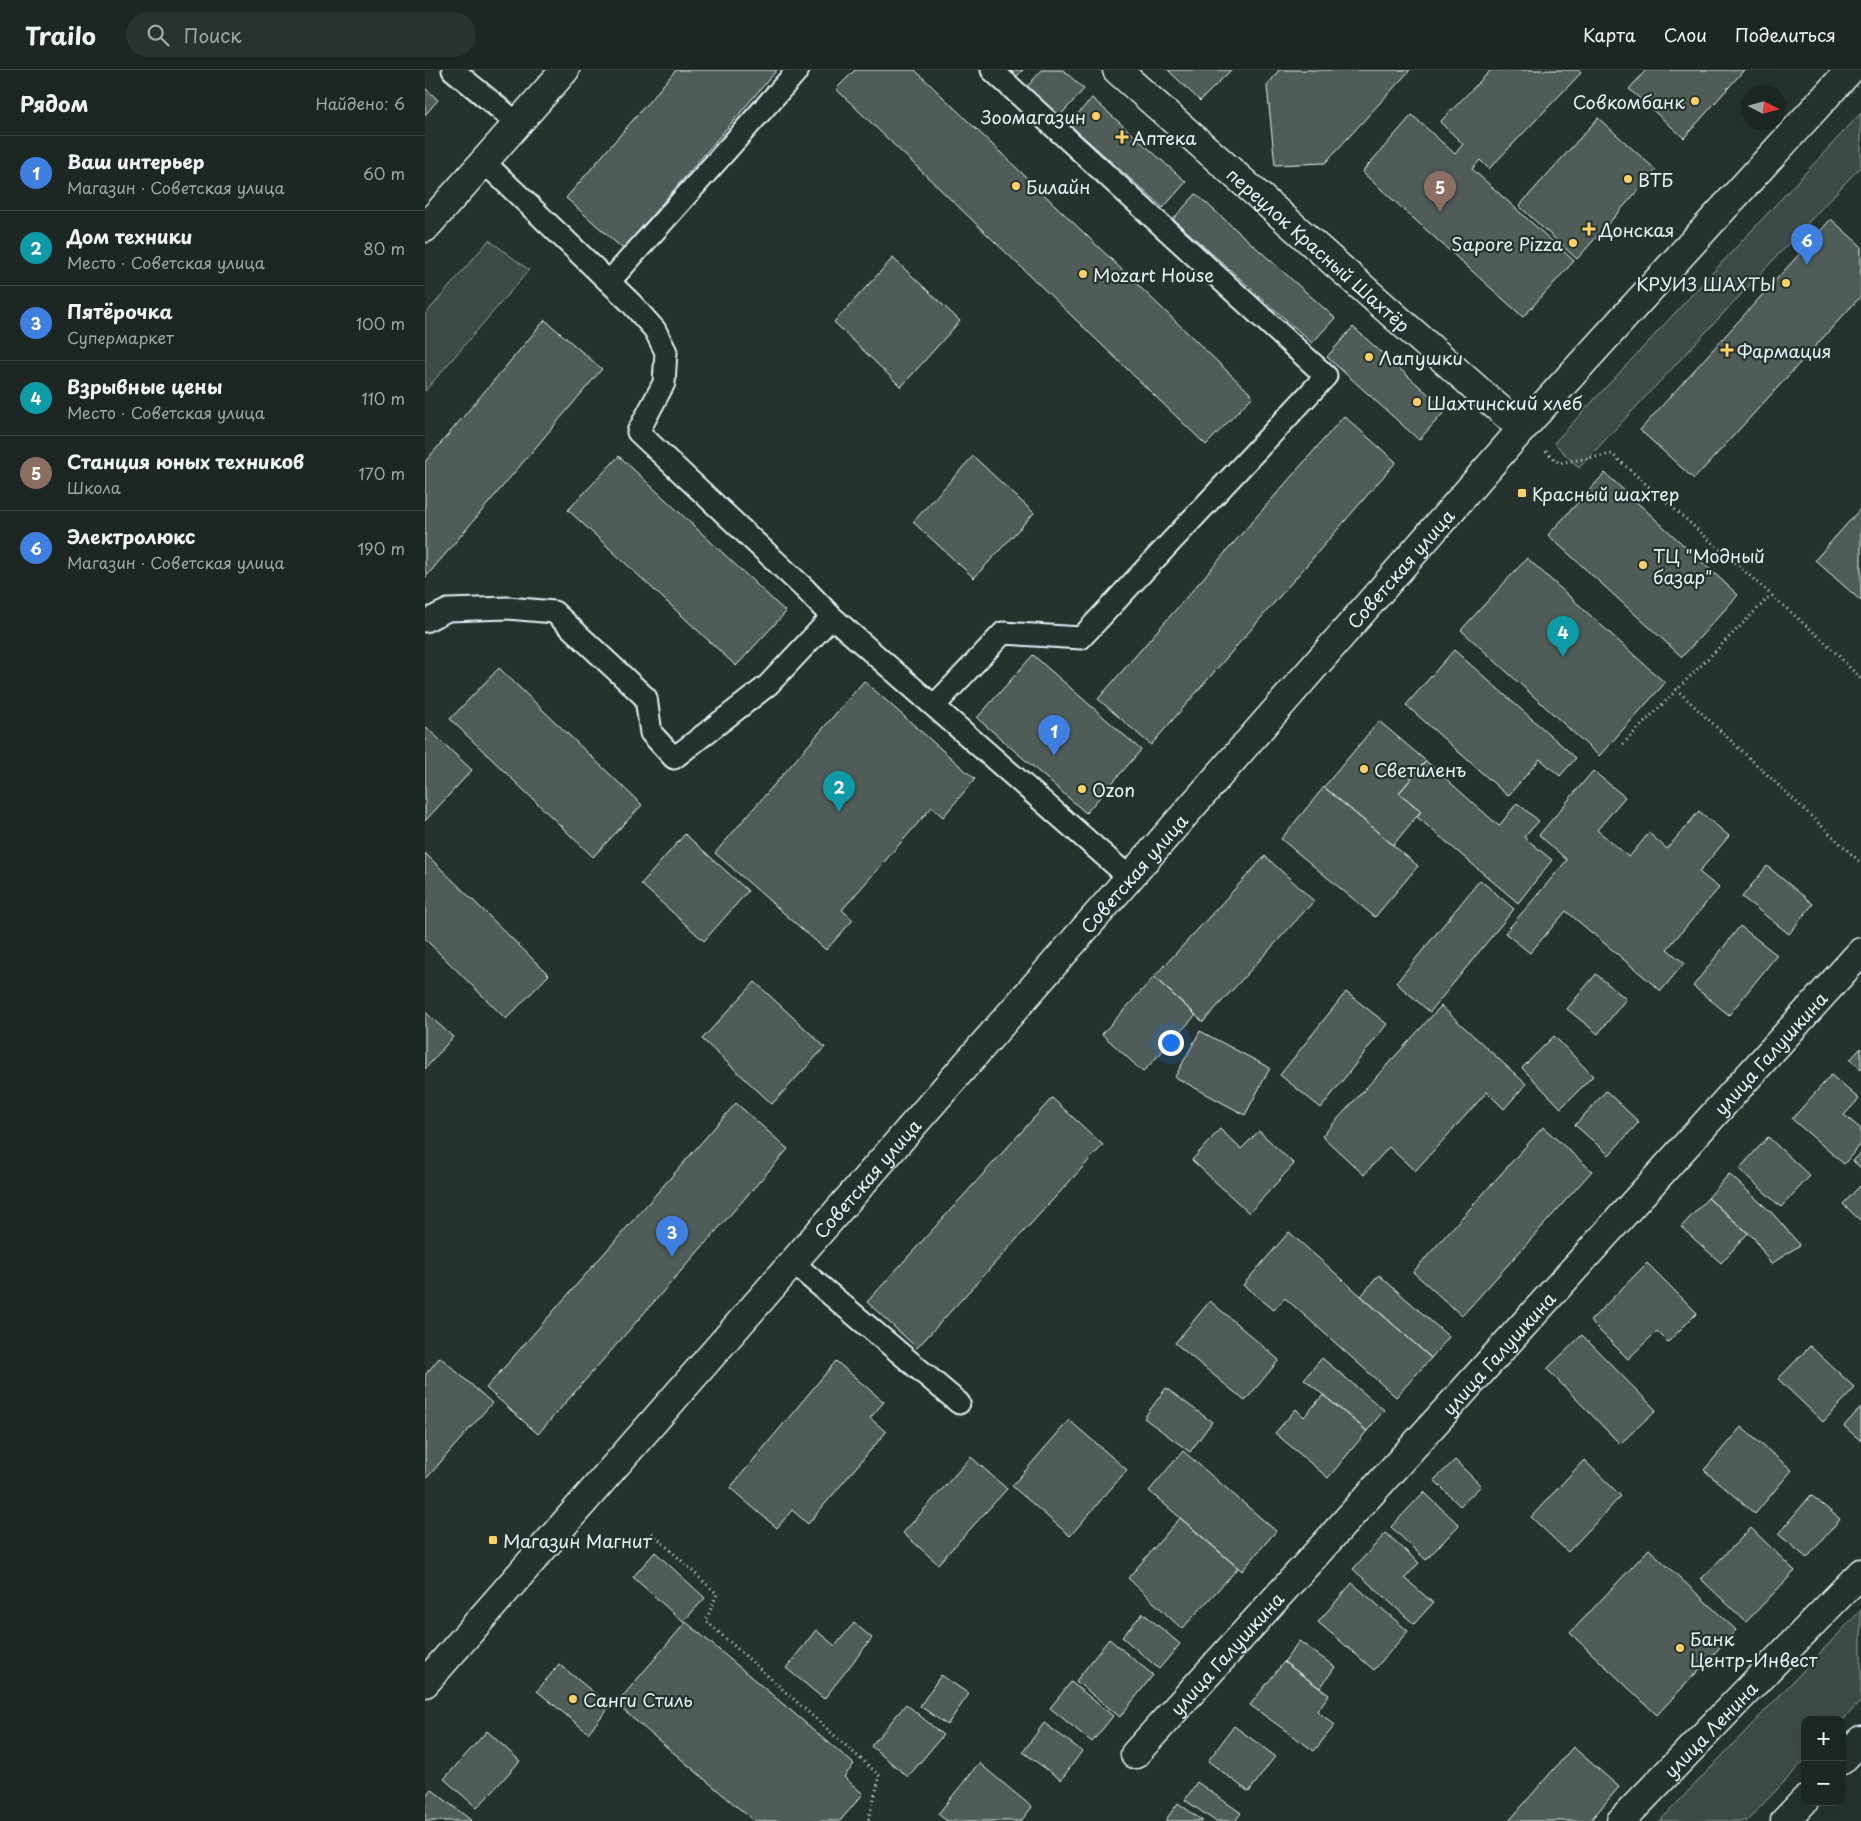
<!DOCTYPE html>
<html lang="ru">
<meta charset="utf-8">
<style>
body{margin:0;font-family:"Playpen Sans",sans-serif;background:#29322f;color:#f1f3f6}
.controls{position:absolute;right:15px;bottom:15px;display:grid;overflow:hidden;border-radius:10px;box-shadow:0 5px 20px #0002}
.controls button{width:45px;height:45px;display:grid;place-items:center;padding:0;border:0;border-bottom:1px solid #3a4340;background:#1c2622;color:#f1f3f6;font:25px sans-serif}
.compass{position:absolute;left:1316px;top:15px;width:45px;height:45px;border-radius:50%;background:#1c2622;box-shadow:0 5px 20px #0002;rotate:96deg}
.you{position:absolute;left:745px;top:972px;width:18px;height:18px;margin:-12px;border:4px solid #fff;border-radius:50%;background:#1a73e8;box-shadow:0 0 0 8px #1a73e833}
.badge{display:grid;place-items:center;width:32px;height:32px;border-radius:50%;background:#d93025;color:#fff;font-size:16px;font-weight:700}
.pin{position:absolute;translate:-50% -41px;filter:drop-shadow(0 1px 2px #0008)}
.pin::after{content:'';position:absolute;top:26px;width:18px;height:15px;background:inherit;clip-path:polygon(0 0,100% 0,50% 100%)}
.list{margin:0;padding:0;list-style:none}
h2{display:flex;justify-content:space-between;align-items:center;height:65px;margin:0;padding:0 20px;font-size:21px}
h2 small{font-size:16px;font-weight:400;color:#a0a5a5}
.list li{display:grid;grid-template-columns:32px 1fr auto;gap:15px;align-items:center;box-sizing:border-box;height:75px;padding:0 20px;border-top:1px solid #3a4340}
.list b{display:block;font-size:19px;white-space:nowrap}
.list p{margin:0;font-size:16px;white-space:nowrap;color:#a0a5a5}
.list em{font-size:16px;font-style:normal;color:#a0a5a5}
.icon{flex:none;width:28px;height:28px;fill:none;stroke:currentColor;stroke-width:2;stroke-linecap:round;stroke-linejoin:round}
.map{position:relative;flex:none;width:1436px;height:1751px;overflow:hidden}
header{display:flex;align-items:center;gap:30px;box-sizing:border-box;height:70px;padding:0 25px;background:#1c2622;border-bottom:1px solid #3a4340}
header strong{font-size:24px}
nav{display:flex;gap:28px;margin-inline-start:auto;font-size:18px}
.search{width:350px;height:45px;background:#29322f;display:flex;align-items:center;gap:12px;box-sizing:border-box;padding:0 18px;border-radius:28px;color:#a0a5a5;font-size:19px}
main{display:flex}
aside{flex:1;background:#1c2622}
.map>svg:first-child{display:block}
</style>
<header>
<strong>Trailo</strong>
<div class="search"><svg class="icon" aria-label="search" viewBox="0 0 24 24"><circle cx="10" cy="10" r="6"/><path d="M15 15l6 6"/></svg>Поиск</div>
<nav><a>Карта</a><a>Слои</a><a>Поделиться</a></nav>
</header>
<main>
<aside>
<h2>Рядом<small>Найдено: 6</small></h2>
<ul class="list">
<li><span class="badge" style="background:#3f7fe0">1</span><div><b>Ваш интерьер</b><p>Магазин · Советская улица</p></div><em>60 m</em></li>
<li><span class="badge" style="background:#0f9aa8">2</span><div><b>Дом техники</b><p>Место · Советская улица</p></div><em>80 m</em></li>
<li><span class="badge" style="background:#3f7fe0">3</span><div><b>Пятёрочка</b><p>Супермаркет</p></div><em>100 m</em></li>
<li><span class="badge" style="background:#0f9aa8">4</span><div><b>Взрывные цены</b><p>Место · Советская улица</p></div><em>110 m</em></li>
<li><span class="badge" style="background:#8d6e63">5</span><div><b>Станция юных техников</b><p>Школа</p></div><em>170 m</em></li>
<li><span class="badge" style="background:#3f7fe0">6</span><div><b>Электролюкс</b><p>Магазин · Советская улица</p></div><em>190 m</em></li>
</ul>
</aside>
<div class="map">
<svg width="1436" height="1751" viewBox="0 0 1436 1751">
<rect width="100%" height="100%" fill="#26332d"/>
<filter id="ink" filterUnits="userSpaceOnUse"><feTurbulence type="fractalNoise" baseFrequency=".02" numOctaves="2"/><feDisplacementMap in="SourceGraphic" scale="10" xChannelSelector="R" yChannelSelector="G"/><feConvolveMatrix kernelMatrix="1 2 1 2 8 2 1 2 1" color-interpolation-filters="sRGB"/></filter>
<g filter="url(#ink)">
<path fill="#3e4b47" stroke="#939ea0" d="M1436 43V96L1154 398 1129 373Z
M64 170 104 200 0 321V245Z
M1436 1540V1631L1417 1651 1380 1650V1690L1322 1751H1235Z"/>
<path fill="#505c59" stroke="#e8f1f8" d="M251 0H352L198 179 141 128Z
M430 0H490L828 326 781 375 411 19Z
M585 0H598L592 6Z
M617 0H638L659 19 633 48 600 19Z
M743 0H806L775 31Z
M854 0H985L900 93 850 95 842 16Z
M1066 0H1153L1156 3 1064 99 1055 90 1047 99 1149 191 1098 247 937 102 987 45 1030 84 1038 74 1015 52Z
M1221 0H1319L1259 68 1204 19Z
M0 18 13 30 0 45Z
M667 28 761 112 738 138 644 54Z
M1173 48 1231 100 1152 189 1094 136Z
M771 124 910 248 887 273 748 149Z
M1406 149 1436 176V226L1269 409 1215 360Z
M468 188 535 251 476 317 409 252Z
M120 250 177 299 0 508V392Z
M928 257 1021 340 994 370 902 287Z
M919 346 971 392 726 675 673 629Z
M194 386 361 542 311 596 143 440Z
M548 386 609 443 549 508 488 452Z
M1180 403 1313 525 1257 587 1123 465Z
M1436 438V531L1390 490Z
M1102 488 1240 613 1174 686 1036 560Z
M1029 580 1151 688 1135 706 1115 689 1083 726 981 635Z
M608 585 716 680 661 743 552 648Z
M74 598 217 735 168 787 25 649Z
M439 611 550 709 518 747 507 737 417 840 428 850 401 880 290 783Z
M954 651 1001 691 974 723 996 741 968 775 899 717Z
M0 656 47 700 0 751Z
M1001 691 1074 756 1092 733 1114 751 1099 767 1127 790 1093 833 992 747 996 741 974 723Z
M1168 701 1200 727 1172 760 1204 787 1224 763 1242 779 1274 741 1304 766 1274 802 1294 818 1242 879 1259 893 1236 921 1141 841 1105 883 1080 863 1142 790 1114 765Z
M899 717 993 796 950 847 856 769Z
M260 764 323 821 279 871 216 814Z
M0 783 124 905 81 949 0 869Z
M840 786 889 831 778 952 729 907Z
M1342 796 1388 834 1364 864 1317 827Z
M1055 810 1089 839 1005 942 971 913Z
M1315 856 1352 885 1304 945 1268 916Z
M1171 904 1201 929 1173 964 1142 939Z
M729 907 771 945 718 1002 677 964Z
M330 912 400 977 347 1034 277 969Z
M921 922 962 954 896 1038 855 1005Z
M1016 936 1101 1014 1079 1039 1062 1022 990 1101 964 1077 939 1105 897 1066Z
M0 942 28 967 0 999Z
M775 961 845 998 820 1045 750 1007Z
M1129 966 1168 1006 1136 1038 1097 998Z
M1436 978V999L1425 990Z
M1406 1005 1434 1029 1419 1045 1436 1059V1074L1419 1094 1367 1049Z
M1181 1021 1214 1052 1184 1085 1150 1055Z
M627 1028 678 1075 492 1278 442 1232Z
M311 1033 363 1079 113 1364 61 1318Z
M1118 1057 1167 1101 1037 1246 988 1202Z
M795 1059 816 1079 834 1061 869 1094 824 1143 767 1090Z
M1343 1067 1385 1106 1356 1137 1314 1099Z
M1436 1083V1098L1428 1091Z
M1304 1104 1348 1144 1375 1175 1346 1194 1329 1168 1283 1128Z
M1436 1115V1151L1418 1134Z
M1283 1128 1323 1163 1296 1193 1256 1157Z
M864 1162 1006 1288 971 1327 860 1228 849 1240 818 1215Z
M1222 1193 1272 1243 1243 1272 1232 1261 1203 1289 1165 1251Z
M954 1205 1024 1267 1006 1288 936 1226Z
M785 1231 854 1290 820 1331 750 1273Z
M1157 1265 1231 1340 1195 1374 1122 1299Z
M1385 1276 1430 1318 1398 1352 1353 1309Z
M15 1287 67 1333 0 1410V1305Z
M897 1288 959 1340 942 1361 879 1309Z
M411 1291 459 1332 445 1348 461 1362 383 1454 367 1440 352 1458 305 1418Z
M741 1318 787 1352 765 1382 719 1348Z
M898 1325 942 1361 903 1408 850 1363 871 1339 879 1347Z
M1436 1337V1371L1419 1356Z
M644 1350 702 1400 645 1466 587 1416Z
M1316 1357 1367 1400 1330 1444 1279 1400Z
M758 1381 851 1461 817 1501 724 1421Z
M546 1387 582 1419 513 1494 478 1463Z
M1030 1390 1056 1416 1035 1436 1009 1410Z
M1159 1390 1196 1426 1143 1482 1106 1447Z
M999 1422 1034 1455 1001 1490 966 1457Z
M1386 1425 1415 1449 1382 1488 1353 1464Z
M755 1448 813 1498 757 1559 703 1508Z
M1326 1458 1370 1501 1321 1552 1276 1509Z
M961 1463 994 1493 980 1508 1008 1533 989 1554 928 1499Z
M1224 1479 1311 1560 1232 1645 1145 1563Z
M230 1482 280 1528 258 1552 208 1507Z
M927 1513 983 1561 949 1600 893 1552Z
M718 1543 755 1574 734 1599 697 1567Z
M261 1552 429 1694 419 1707 438 1724 415 1751H329L191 1634Z
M429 1553 447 1568 399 1629 361 1598 391 1560 410 1576Z
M684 1569 728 1605 695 1647 651 1611Z
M874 1571 910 1597 895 1618 859 1592Z
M859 1592 904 1625 892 1641 910 1655 889 1681 825 1635Z
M134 1594 185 1636 163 1663 112 1621Z
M516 1605 544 1624 522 1655 495 1636Z
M646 1612 688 1646 667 1672 625 1638Z
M481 1634 518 1665 483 1707 446 1676Z
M619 1653 657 1681 636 1710 598 1682Z
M809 1656 850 1686 824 1722 783 1691Z
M62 1661 95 1691 52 1738 19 1709Z
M1148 1677 1194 1717 1165 1751H1084Z
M554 1693 607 1737 596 1751H522L513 1744Z
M772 1712 816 1743 810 1751H790L760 1730Z
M6 1719 47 1751H0V1727Z
M753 1733 778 1751H740Z"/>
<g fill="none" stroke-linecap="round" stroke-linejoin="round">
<g stroke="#e8f1f8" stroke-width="25">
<path id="lane" d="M28 0 92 53
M59 92 206 233 230 260 241 282 239 313 213 362 379 518 407 547
M184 212 373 0
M0 551 23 540 83 538 129 542 221 628 226 663 249 688 343 615 407 547 704 807
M509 636 578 563 656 568 901 306 567 0
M368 1193 534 1333"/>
</g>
<g stroke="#e8f1f8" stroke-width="31">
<g id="street">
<path id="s1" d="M692 0 1097 359"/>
<path id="s2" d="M710 1684 1436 882"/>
</g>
</g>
<g stroke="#e8f1f8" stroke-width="31">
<g id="secondary">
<path d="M0 158 140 0"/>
<path d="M1417 1690 1436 1670"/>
<path id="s3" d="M1196 1751 1436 1503"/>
<path d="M1360 1751 1380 1730"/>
</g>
</g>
<g stroke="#e8f1f8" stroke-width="31">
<g id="primary">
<path id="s4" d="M0 1613 1097 359 1425 0"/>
</g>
</g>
<path stroke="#e8f1f8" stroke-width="3" stroke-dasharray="1 4" stroke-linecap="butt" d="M1121 381 1134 393 1187 384 1403 575 1436 609
M1251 619 1436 793
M1198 674 1346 525
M227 1463 292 1524 281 1551 455 1706 443 1751"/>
<use href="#lane" stroke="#26332d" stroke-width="21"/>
<use href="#street" stroke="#26332d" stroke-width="28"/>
<use href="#secondary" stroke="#26332d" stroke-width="28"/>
<use href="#primary" stroke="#26332d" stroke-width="28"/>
</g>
</g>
<g fill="#ffd166" stroke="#26332d" stroke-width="2">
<circle cx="1270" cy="31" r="5"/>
<circle cx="671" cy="46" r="5"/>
<path d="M694.5 59.5h5v5h5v5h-5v5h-5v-5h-5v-5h5z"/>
<circle cx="1203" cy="109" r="5"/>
<circle cx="591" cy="116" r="5"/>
<path d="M1161.5 151.5h5v5h5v5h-5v5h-5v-5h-5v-5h5z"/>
<circle cx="1148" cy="173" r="5"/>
<circle cx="658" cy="204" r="5"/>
<circle cx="1361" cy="213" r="5"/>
<path d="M1299.5 272.5h5v5h5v5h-5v5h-5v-5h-5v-5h5z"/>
<circle cx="944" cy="287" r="5"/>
<circle cx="992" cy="332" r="5"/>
<rect x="1092" y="418" width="10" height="10" rx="2.5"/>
<circle cx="1218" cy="495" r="5"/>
<circle cx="939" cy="699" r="5"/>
<circle cx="657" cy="719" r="5"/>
<rect x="63" y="1465" width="10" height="10" rx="2.5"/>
<circle cx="1255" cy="1578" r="5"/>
<circle cx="148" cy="1629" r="5"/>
</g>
<g text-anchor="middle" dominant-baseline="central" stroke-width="4.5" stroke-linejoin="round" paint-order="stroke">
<g font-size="18" fill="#e8f1f8" stroke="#26332d" text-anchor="start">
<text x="1260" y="31" text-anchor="end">Совкомбанк</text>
<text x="661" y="46" text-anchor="end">Зоомагазин</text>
<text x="707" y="67">Аптека</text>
<text x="1213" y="109">ВТБ</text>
<text x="601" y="116">Билайн</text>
<text x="1174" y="159">Донская</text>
<text x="1138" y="173" text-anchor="end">Sapore Pizza</text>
<text x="668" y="204">Mozart House</text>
<text x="1351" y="213" text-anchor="end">КРУИЗ ШАХТЫ</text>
<text x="1312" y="280">Фармация</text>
<text x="954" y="287">Лапушки</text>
<text x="1002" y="332">Шахтинский хлеб</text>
<text x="1107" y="423">Красный шахтер</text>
<text x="1228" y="485">ТЦ "Модный<tspan x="1228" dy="21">базар"</tspan></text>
<text x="949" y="699">Светиленъ</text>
<text x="667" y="719">Ozon</text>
<text x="78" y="1470">Магазин Магнит</text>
<text x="1265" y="1568">Банк<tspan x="1265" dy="21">Центр-Инвест</tspan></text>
<text x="158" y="1629">Санги Стиль</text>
</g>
<g font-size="18" fill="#e8f1f8" stroke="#26332d">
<text stroke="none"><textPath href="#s1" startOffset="270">переулок Красный Шахтёр</textPath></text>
<text stroke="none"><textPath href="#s4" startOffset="1481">Советская улица</textPath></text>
<text stroke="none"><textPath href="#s4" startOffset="1076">Советская улица</textPath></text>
<text stroke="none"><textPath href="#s2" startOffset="946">улица Галушкина</textPath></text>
<text stroke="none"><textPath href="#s4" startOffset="671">Советская улица</textPath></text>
<text stroke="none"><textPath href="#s2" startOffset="541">улица Галушкина</textPath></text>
<text stroke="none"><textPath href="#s2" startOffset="136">улица Галушкина</textPath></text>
<text stroke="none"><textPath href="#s3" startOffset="128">улица Ленина</textPath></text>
</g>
</g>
</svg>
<div class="controls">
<button>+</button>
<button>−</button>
</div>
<svg class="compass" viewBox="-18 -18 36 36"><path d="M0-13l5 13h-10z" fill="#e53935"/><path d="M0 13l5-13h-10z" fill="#a0a5a5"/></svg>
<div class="you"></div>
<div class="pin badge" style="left:629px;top:686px;background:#3f7fe0">1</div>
<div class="pin badge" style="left:414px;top:742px;background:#0f9aa8">2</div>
<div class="pin badge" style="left:247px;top:1187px;background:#3f7fe0">3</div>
<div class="pin badge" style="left:1138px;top:587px;background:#0f9aa8">4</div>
<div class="pin badge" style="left:1015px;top:142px;background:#8d6e63">5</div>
<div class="pin badge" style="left:1382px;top:195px;background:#3f7fe0">6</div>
</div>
</main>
